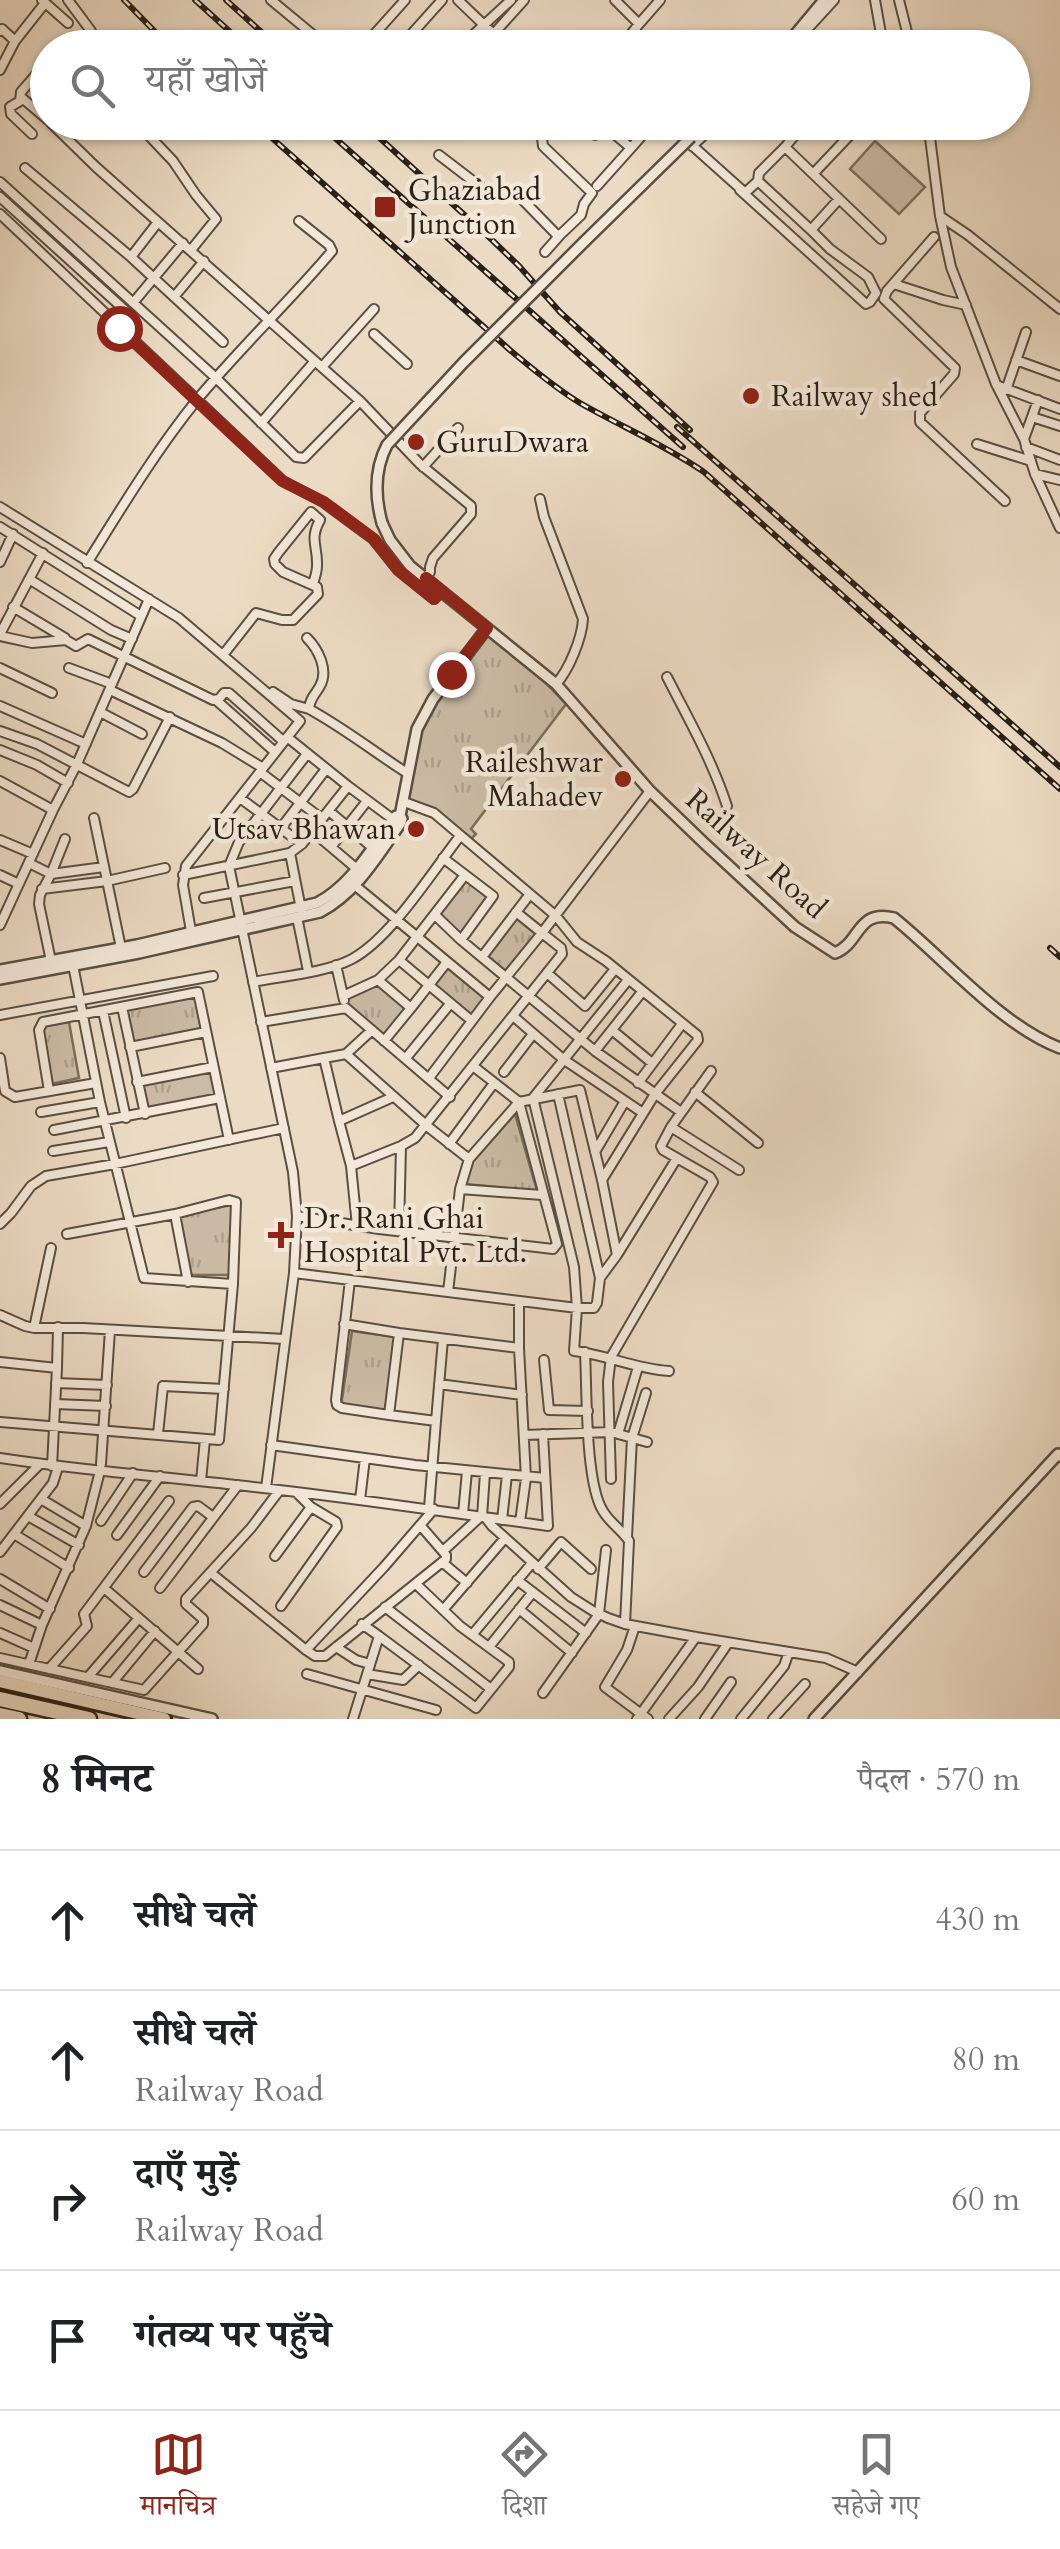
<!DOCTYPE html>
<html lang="hi">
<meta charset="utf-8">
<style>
body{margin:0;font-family:Cardo,"Noto Serif Devanagari",serif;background:#f2f2f2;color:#202124}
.stop{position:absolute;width:30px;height:30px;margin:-22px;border:8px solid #8f2418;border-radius:50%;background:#fff}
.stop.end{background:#8f2418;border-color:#fff;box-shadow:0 2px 10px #0008}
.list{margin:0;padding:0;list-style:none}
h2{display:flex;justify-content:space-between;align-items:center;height:130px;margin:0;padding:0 40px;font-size:42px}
h2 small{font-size:32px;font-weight:400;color:#757577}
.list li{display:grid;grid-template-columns:65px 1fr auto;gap:30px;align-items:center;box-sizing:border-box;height:140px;padding:0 40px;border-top:2px solid #e0e0e0}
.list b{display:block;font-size:38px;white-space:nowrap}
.list p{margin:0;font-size:32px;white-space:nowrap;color:#757577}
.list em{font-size:32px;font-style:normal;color:#757577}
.icon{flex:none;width:55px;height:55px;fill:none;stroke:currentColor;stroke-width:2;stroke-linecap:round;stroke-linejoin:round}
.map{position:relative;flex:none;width:1060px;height:1719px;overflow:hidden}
.search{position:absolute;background:#fff;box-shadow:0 2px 8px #0004;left:30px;right:30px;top:30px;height:110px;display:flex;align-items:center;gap:25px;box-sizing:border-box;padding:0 35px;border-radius:55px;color:#757577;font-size:38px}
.sheet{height:690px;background:#fff}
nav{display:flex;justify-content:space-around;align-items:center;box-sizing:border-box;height:140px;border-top:2px solid #e0e0e0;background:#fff;font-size:28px;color:#757577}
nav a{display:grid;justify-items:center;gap:5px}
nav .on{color:#8f2418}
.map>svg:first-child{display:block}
</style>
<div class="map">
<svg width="1060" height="1719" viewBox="0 0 1060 1719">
<defs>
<pattern id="grass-tufts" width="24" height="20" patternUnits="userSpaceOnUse" patternTransform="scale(2.5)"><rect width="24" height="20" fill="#cbbba6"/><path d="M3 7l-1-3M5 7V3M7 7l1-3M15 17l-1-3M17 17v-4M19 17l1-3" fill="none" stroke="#aea08e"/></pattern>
</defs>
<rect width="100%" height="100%" fill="#ecdbc4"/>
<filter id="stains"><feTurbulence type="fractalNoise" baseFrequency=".002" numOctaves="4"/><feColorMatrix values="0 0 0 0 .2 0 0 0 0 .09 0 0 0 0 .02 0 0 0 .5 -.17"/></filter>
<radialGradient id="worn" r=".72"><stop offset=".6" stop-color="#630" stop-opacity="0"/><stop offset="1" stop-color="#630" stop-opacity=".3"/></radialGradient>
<path fill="url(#grass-tufts)" stroke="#7a6e5e" stroke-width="2.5" d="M488 633 535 672 566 704 471 829 476 834 468 842C448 823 433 804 405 800L420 728 440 696Z
M466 879 491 898 461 936 438 914Z
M516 914 538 934 506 974 485 957Z
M447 967 487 998 472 1017 432 986Z
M377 982 409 1009 384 1038 347 1007 346 999Z
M195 995 201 1030 133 1043 126 1010Z
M69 1022 79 1078 51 1084 40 1027Z
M211 1070 216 1096 148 1110 143 1084Z
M515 1114 537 1191 465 1184 470 1165Z
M232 1205 230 1275H189L177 1215Z
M352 1331 396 1337 385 1412 341 1406Z"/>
<path fill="#cbbba6" stroke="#7a6e5e" stroke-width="2.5" d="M875 141 925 187 899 214 850 169Z"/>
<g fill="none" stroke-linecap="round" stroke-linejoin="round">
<g stroke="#5a4f42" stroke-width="12">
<path id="minor" d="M42 0 68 23
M68 0 91 31V37L84 48
M271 0 329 48
M458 0 508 48
M615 0 639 24 660 0
M875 0 883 45
M899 0 911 48
M0 31 2 29 15 41
M803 38 815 48
M362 48 405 0
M399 48 442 0
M459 48 511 0
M481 48 524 0
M626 48 623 44 639 24
M763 48 772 39
M790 48 834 0
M0 70 15 41 45 3
M21 97 48 120
M136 122 173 161 196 195 216 219 191 250
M408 122 416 128 423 122
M582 122 595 135
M618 122 613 128V133L631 148 654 122
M666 122 743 191 746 192 758 181 759 173 785 147
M806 122 785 147 881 239
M928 122 940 216 951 267 996 384 1024 439 1035 474 1060 528
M32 134 11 114 10 107 20 101 21 92 48 61
M692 146 718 122
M439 155 486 191 517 194 556 234 560 235 581 215 584 204 592 193 543 146 542 138 549 122
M25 168 131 257 223 342
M813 174 850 135 851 128 848 122
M758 181 811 230 839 199
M0 182 216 378 296 457 304 458 360 401
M597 186 631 148
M740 190 866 304 870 302 876 293 868 277 830 249 811 230
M0 197 127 312 115 324
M0 214 283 481 323 502 373 539 398 570 434 599 437 596 426 578 430 572V567L433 558 471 514V506L420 464 360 401 96 167 50 122
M940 216 968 235 1060 309
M934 237 887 291 884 299 955 368 954 374 920 413V422L1005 501
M545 252 560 235
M131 257 158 222
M894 284 943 300 966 305
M174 297 204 261
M133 303 183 243
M374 334 407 364
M1016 360 1060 376
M322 367 374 309
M999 386 1060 409
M1006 390 1026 332
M1032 417 1060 426
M261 423 315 361
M1024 439 1038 400
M977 444 1031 461
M1026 447 1060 460
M423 467 458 428
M1035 474 1060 480
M540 499 544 517 583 619C582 638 569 670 556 684
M0 507 179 618 300 721 186 866 183 885 192 937
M0 527 141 616
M0 562 13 534
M87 563C122 507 155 452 196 401 239 349 288 303 332 251L329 245 299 221
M29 579 111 630 132 639
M13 607 65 638
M0 634 43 553
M0 636 32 643 66 640 76 646 88 639 213 700 219 699 224 693H229L283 741
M307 638C318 649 329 670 320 686 315 695 310 698 309 709 344 728 374 752 407 773
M223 655 256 613 282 620H293L318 594 317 587 283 572 275 564 274 559 278 553 311 512 320 520C309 540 318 546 317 566 317 573 314 579 313 585
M0 668 52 693
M69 668 112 684
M667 677C689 720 712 760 727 806
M110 690 222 743 263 768
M273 692 291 704 309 709
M216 700 275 752
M0 706 86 744
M100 712 142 734
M0 731 37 744 129 792 133 789 170 717
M287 737 348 786 398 823
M0 750 37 765 68 783
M260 772 322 819
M0 781 53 810
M240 798 302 844
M404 802 434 813 556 916 577 942 606 961 697 1035 698 1040 655 1094 602 1180
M329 811 373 848
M94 818 121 948
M281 828 326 769
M312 831 357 869
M0 840 33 854
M331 847 367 801
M29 863 51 874 104 867
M0 875 19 884
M183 875 290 853
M352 883 490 997 429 1078
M42 889 107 881 165 868
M204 898 295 881
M301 909 290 853 302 844 348 786
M435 915 461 940 493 896 443 858
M297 917 308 971
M0 925 53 810 77 764 149 599
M461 940 595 1051 681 1112
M482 957 530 894
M72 960 100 1102 144 1278 233 1284
M399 960 472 1021
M51 961 39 904 40 895 51 874 65 839
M336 965 344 1000
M547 973 585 1006 615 969
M378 980 411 1008 384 1041
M628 980 533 1098 574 1267 577 1308 574 1351C607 1355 636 1369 669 1371
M253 982C283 976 325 973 352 959 391 938 432 872 460 836
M343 996 378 980 399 960 465 875
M490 997 542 933 516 912
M122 1007 145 1114
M411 1008 447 962
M103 1011 126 1118
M0 1015 213 976
M513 1016 563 1059 643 1113
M261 1022 346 1008 450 1097
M372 1030 346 1054 324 1058 339 1121 393 1097
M612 1030 652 1063
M130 1047 206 1032
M595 1051 642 992
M346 1054 427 1126 469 1159
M0 1058 5 1091 15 1097 96 1083
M406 1058 450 1004
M473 1066 519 1102 469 1159 460 1189 542 1195
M271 1068 324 1058
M504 1072 533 1034
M137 1082 213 1067
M638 1083 682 1024
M49 1091 39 1030 43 1022 198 992 229 1140
M695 1092 758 1143
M41 1112 100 1102
M339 1121 351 1166
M671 1127 739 1170
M54 1130 220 1098
M449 1144 494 1083
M53 1151 109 1142
M595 1152 625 1101
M175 1214 188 1282
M297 1216 379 1229 553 1249 557 1244 519 1102 580 1090 602 1180 617 1255 600 1278
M0 1224 11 1213 31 1186 46 1176 115 1164 284 1128
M357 1226 351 1166 401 1146 415 1138 562 954 561 948 542 933 650 791
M399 1231 401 1146
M617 1255 677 1158
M294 1273 577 1308H594L597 1303 600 1278 558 1094
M448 1292 460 1189
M519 1301V1348L526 1478 520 1522
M0 1315 25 1326 34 1328H83L284 1339
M344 1324 399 1333 389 1415 342 1408 337 1405 336 1400 350 1280
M34 1328 51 1248
M399 1333 519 1348
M585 1352C587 1389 585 1483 603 1511 610 1523 622 1530 629 1541L625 1624
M544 1360 549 1410 588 1411
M0 1362 57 1368 58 1327
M56 1383 107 1385
M439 1384 522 1395
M55 1404 106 1406
M389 1415 436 1421 429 1508
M436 1421 443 1339
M0 1422 219 1440 233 1284 236 1202 229 1200 175 1214 67 1234
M158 1434 163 1386 224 1389
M618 1434 638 1367
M524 1435 611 1432 647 1442
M271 1445 415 1465 545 1478
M0 1458C78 1470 157 1476 236 1485 341 1496 444 1512 548 1526L543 1434
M101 1464 110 1330
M52 1466 57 1368
M611 1479 608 1382 611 1357 713 1182 710 1177 663 1150 661 1146 671 1127 711 1071
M201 1481 205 1439
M266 1488 294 1273 297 1216 293 1172 229 866 239 842 307 754
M41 1499 86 1526
M360 1500 365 1458
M0 1504 40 1464
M463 1514 467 1471
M28 1516 79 1545
M482 1517 485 1473
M485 1517 492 1526 571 1597 593 1611 608 1618 625 1624 696 1637 826 1658 858 1672
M502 1520 507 1475
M101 1521 133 1473
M14 1534 69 1568
M117 1535 160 1476
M627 1537 632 1438 646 1393
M443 1551 480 1517
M0 1552 53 1483 58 1467
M275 1556 311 1507
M442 1562 467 1583
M538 1569 561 1542 591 1569
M144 1572 193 1507 198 1506 213 1517
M211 1573 306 1650 315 1656H325L446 1559V1555L420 1525
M0 1579 50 1609
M517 1580 586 1633
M104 1588 198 1669
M160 1588 238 1485
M0 1605 42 1625
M281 1606 337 1527 336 1522 311 1507 297 1493
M385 1607 491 1689
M519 1609 572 1653
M443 1610 505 1538
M635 1626 627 1650 605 1687 648 1719
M0 1633 34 1648
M472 1635 532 1563
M379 1636 476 1708 509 1667V1662L460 1626 416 1584
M336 1647 356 1660 370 1664
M489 1647 533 1592
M306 1650 384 1567 434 1509
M0 1658 144 1690 203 1624V1619L186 1604V1599L251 1528 279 1491
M29 1664 42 1625 86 1526 100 1471
M49 1669 87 1626 84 1614 169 1501
M307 1674 436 1710
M367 1674 403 1680 419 1665
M88 1677 139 1618
M112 1683 155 1631
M543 1693 599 1614 606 1550
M353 1719 379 1636 362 1624
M637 1719 696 1637
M669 1719 698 1687 728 1643
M705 1719 731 1682
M741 1719 784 1666 789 1652
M773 1719 805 1684"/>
</g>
<g stroke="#5a4f42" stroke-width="14">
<path id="tertiary" d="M784 48 824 0
M691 137 706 122
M585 241 683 145
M382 523 390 540 410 566 556 684 650 791 704 843 795 927 835 953C861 943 856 909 894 918 945 959 1000 1025 1060 1048
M400 816 417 729 433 699 487 628
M0 970 137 945 317 903C352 885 372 847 396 816H400
M0 979 139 953 320 912C356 893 377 857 400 824L402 819 400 816
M0 1671 212 1719
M814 1719 1058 1454 1060 1456"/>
</g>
<g stroke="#292016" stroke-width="18">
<path id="trunk" d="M0 1681 164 1719"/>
</g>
<g stroke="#292016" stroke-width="19">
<path id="motorway" d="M0 1699 89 1719
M0 1715 19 1719"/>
</g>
<use href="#minor" stroke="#f3e8d9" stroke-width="8"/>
<use href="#tertiary" stroke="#f3e8d9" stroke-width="9"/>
<use href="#trunk" stroke="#ecdbc4" stroke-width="12"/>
<use href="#motorway" stroke="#ecdbc4" stroke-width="14"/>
<g stroke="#292016" stroke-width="6">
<path id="rail" d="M124 0 171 48
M195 0 248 48
M226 0 279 48
M254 122 511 351C533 369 555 388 580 403 622 427 665 445 704 472L1060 789
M317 122 683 447
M362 122 490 238 519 266 560 312 690 430
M677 427 1060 767
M1050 948 1060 957"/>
</g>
<use href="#rail" stroke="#f3e8d9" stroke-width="2.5" stroke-dasharray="8" stroke-linecap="butt"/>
<g stroke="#5a4f42" stroke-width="14" stroke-linecap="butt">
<path id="tertiary-bridge" d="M683 145 691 137
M382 523C375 497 374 470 387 445L464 362 585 241"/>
</g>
<use href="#tertiary-bridge" stroke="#f3e8d9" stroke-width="9"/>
</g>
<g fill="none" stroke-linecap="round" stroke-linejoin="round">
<path stroke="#8f2418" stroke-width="12" d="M119 328 282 481 324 502 374 539 398 570 434 599 437 596 426 578 487 628 451 674"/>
</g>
<g fill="#8f2418" stroke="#f3e8d9" stroke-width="4">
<rect x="373" y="195" width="24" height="24" rx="5"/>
<circle cx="751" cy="396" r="10"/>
<circle cx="416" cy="442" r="10"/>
<circle cx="623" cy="779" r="10"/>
<circle cx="416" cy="829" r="10"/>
<path d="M276 1220h10v10h10v10h-10v10h-10v-10h-10v-10h10z"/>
</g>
<g text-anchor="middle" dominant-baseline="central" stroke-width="9" stroke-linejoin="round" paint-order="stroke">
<g font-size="30" fill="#292016" stroke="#f3e8d9" text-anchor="start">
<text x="408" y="190">Ghaziabad<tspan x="408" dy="34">Junction</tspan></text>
<text x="771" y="396">Railway shed</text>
<text x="436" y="442">GuruDwara</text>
<text x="603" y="762" text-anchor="end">Raileshwar<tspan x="603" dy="34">Mahadev</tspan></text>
<text x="396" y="829" text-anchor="end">Utsav Bhawan</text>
<text x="304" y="1218">Dr. Rani Ghai<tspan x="304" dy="34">Hospital Pvt. Ltd.</tspan></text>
</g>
<g font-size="30" fill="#292016" stroke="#f3e8d9">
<text transform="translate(756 854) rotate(42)">Railway Road</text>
</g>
</g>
<rect width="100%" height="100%" filter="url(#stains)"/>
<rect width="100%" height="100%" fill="url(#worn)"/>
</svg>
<div class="stop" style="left:119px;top:328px"></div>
<div class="stop end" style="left:451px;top:674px"></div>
<div class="search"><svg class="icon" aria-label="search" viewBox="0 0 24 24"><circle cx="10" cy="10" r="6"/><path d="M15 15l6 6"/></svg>यहाँ खोजें</div>
</div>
<section class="sheet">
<h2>8 मिनट<small>पैदल · 570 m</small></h2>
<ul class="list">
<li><svg class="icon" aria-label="ahead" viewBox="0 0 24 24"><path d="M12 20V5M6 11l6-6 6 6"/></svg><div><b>सीधे चलें</b></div><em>430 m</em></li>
<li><svg class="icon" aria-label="ahead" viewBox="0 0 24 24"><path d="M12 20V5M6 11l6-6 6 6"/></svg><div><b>सीधे चलें</b><p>Railway Road</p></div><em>80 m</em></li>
<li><svg class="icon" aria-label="right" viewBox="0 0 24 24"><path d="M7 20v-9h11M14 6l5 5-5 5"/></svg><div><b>दाएँ मुड़ें</b><p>Railway Road</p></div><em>60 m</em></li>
<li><svg class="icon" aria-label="arrive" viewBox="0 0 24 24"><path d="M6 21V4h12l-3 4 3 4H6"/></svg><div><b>गंतव्य पर पहुँचे</b></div></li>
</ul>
</section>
<nav>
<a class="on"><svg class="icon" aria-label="map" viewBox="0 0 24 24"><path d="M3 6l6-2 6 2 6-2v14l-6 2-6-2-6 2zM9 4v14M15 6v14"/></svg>मानचित्र</a>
<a><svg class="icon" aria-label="directions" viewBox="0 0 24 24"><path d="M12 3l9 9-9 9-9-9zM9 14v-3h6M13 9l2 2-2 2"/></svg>दिशा</a>
<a><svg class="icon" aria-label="saved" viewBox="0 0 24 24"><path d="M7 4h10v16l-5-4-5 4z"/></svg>सहेजे गए</a>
</nav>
